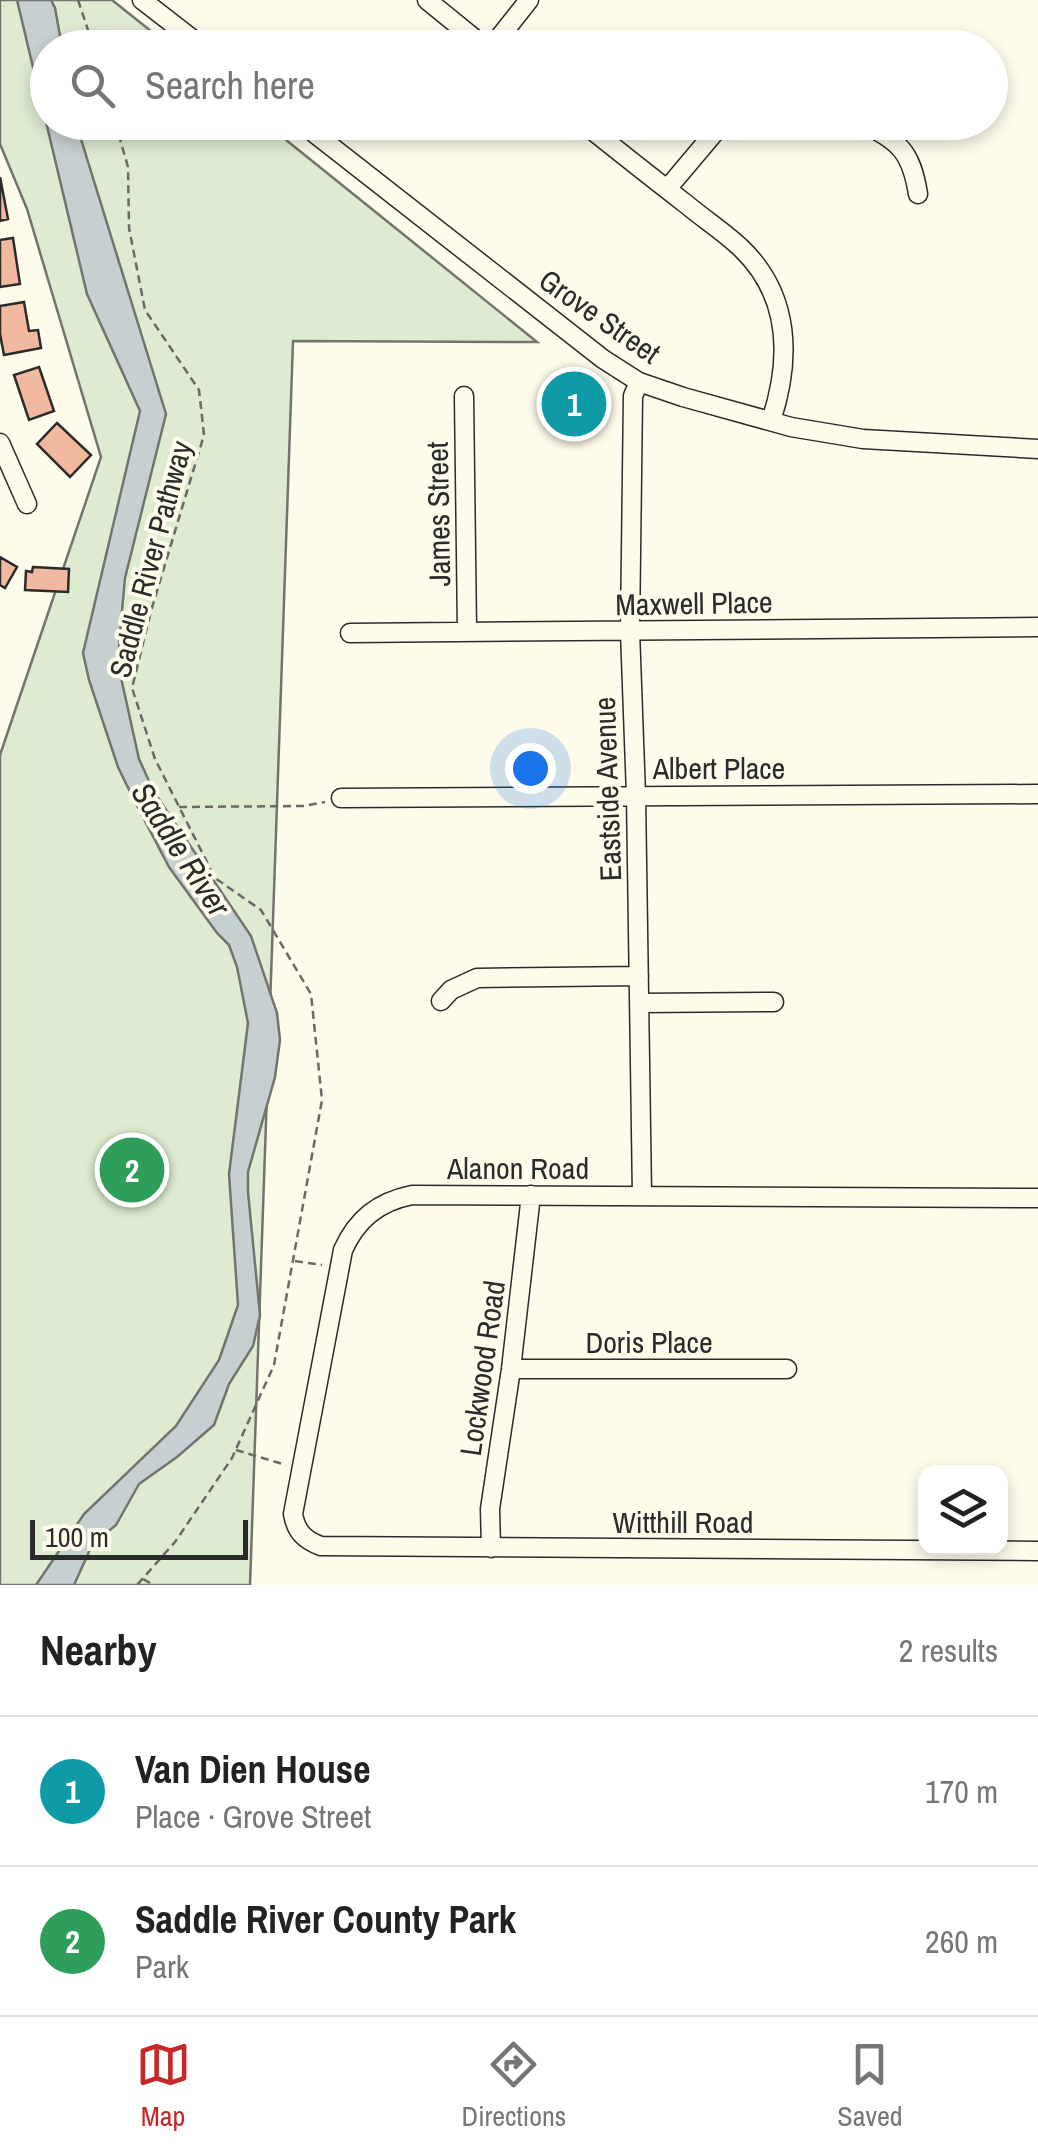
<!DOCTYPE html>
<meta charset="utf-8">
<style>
body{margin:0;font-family:"Archivo Narrow",sans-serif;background:#f2f2f2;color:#222}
.controls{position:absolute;right:30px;bottom:30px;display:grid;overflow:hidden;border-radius:20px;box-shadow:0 5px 15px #0003}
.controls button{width:90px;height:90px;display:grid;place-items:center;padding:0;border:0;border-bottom:2px solid #e0e0e0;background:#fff;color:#222;font:50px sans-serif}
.scale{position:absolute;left:30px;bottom:25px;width:218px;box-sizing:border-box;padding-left:10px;border:5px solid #2b2b2b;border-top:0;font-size:28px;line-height:35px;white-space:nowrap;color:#2b2b2b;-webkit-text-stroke:8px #fdfbea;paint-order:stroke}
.you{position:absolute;left:530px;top:768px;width:35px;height:35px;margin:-25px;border:8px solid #fff;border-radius:50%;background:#1a73e8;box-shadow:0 0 0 15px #1a73e833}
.badge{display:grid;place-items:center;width:65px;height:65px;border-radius:50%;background:#c62828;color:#fff;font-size:32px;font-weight:700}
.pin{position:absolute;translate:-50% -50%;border:5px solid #fff;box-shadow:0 2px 10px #0006}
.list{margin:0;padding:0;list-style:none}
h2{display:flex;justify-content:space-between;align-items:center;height:130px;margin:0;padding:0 40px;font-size:42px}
h2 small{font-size:32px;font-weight:400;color:#767676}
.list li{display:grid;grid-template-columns:65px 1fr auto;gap:30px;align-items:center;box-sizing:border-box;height:150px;padding:0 40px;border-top:2px solid #e0e0e0}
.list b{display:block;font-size:38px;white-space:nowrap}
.list p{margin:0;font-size:32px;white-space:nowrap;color:#767676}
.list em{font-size:32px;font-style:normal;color:#767676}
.icon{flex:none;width:55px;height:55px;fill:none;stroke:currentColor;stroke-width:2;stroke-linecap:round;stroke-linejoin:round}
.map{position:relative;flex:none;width:1038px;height:1585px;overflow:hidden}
.search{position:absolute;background:#fff;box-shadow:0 5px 15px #0003;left:30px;right:30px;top:30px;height:110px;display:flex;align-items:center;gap:25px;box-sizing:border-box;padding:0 35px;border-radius:55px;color:#767676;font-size:38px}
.sheet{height:430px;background:#fff}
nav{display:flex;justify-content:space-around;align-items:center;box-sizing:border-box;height:140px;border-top:2px solid #e0e0e0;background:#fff;font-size:28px;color:#767676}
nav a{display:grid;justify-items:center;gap:5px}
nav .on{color:#c62828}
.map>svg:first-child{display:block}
</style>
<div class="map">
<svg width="1038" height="1585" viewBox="0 0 1038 1585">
<rect width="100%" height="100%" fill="#fdfbea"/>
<path fill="#deebd1" stroke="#74746e" stroke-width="2.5" d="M0 0H112L171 47 48 48V122L265 123 537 342 293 341 250 1585H0V755L101 457 27 209 0 144Z"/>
<path fill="#c7d0d0" stroke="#74746e" stroke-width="2.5" d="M17 0H51L55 8 62 47 48 48V122L76 123 166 414 125 578 120 633 118 664 139 759 154 792 251 936 277 1013 280 1040 275 1077 248 1172V1192L260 1315 253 1346 229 1384 214 1425 177 1457 139 1484 116 1525 92 1545 74 1585H36L84 1514 176 1426 219 1360 238 1305 229 1174 248 1023 237 967 229 945 217 933 169 867 135 802 118 767 89 680 83 653 140 411 87 294Z"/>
<path fill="#f2b8a0" stroke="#2b2b2b" stroke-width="2.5" d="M0 177 8 219 0 221Z
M13 238 20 284 0 287V240Z
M24 302 29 331 38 330 41 348 4 355 0 334V306Z
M39 367 54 411 29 420 14 375Z
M564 393H576V398H584V420L567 421V411H564Z
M57 423 91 455 70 477 37 444Z
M0 557 17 567 5 588 0 585Z
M33 567 69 569 68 592 25 590 26 571 32 572Z"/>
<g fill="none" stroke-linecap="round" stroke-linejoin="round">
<g stroke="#2b2b2b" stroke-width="21">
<path id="minor" d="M142 0 204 48
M427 0 486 48
M491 48 529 0
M300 122 603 359 639 382 683 397 791 427 863 439 1038 449
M582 122C617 150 651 177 686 204 704 219 724 232 741 248 791 296 791 360 771 421
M861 122C899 142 911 150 918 194
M667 189 715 132 728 122
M639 382 633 396 630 631 636 795 642 1196
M464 396 467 631
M0 443 27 504
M350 633 1038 627
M341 798 1038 794
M441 1001 451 990 477 978 639 976
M640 1003 774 1002
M1038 1198 412 1195C378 1202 357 1219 343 1250L293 1514C296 1531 304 1540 321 1546L1038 1551
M511 1369H787
M491 1548 490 1509 511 1369 531 1195"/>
</g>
<path stroke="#6a6964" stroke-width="2.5" stroke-dasharray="8 5" stroke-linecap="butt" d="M78 0 94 48
M115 122 128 167 129 228 145 310 199 390 204 435 151 611 132 688 155 759 215 878 261 910 311 994 322 1100 274 1365 232 1458 175 1542 137 1585
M179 807 304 806 325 802
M295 1261 322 1265
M236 1450 286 1465
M143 1579 154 1585"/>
<use href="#minor" stroke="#fdfbea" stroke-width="18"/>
</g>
<g text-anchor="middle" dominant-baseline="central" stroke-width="8" stroke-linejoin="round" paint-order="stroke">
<g font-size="30" fill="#2b2b2b" stroke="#fdfbea">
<text transform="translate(600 316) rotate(35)">Grove Street</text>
<text transform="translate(438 514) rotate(-91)">James Street</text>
<text transform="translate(150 559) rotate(-75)">Saddle River Pathway</text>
<text transform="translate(694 603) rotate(-1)">Maxwell Place</text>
<text x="719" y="768">Albert Place</text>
<text transform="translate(607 789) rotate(-92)">Eastside Avenue</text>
<text x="518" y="1168">Alanon Road</text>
<text x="649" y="1342">Doris Place</text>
<text transform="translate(482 1368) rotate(-82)">Lockwood Road</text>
<text x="683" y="1522">Witthill Road</text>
</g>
<g font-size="32" font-style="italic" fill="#2b2b2b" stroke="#fdfbea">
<text transform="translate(181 849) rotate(57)">Saddle River</text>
</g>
</g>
</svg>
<div class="controls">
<button><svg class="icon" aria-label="layers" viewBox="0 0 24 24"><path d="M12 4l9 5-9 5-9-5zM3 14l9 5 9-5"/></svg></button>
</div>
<div class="scale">100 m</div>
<div class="you"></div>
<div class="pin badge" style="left:574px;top:404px;background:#0f9aa8">1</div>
<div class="pin badge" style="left:132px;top:1170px;background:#2e9e5b">2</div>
<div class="search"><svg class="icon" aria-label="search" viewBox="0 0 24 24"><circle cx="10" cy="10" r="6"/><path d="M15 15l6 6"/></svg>Search here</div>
</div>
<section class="sheet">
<h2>Nearby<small>2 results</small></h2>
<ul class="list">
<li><span class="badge" style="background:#0f9aa8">1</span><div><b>Van Dien House</b><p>Place · Grove Street</p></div><em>170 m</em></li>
<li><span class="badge" style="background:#2e9e5b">2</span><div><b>Saddle River County Park</b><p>Park</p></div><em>260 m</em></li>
</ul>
</section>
<nav>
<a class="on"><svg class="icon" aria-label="map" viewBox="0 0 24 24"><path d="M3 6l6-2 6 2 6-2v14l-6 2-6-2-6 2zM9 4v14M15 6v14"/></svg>Map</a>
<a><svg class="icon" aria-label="directions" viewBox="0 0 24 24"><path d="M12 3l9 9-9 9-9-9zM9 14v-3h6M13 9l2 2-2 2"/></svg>Directions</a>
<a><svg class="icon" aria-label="saved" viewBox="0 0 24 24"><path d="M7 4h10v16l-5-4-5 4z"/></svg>Saved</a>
</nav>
